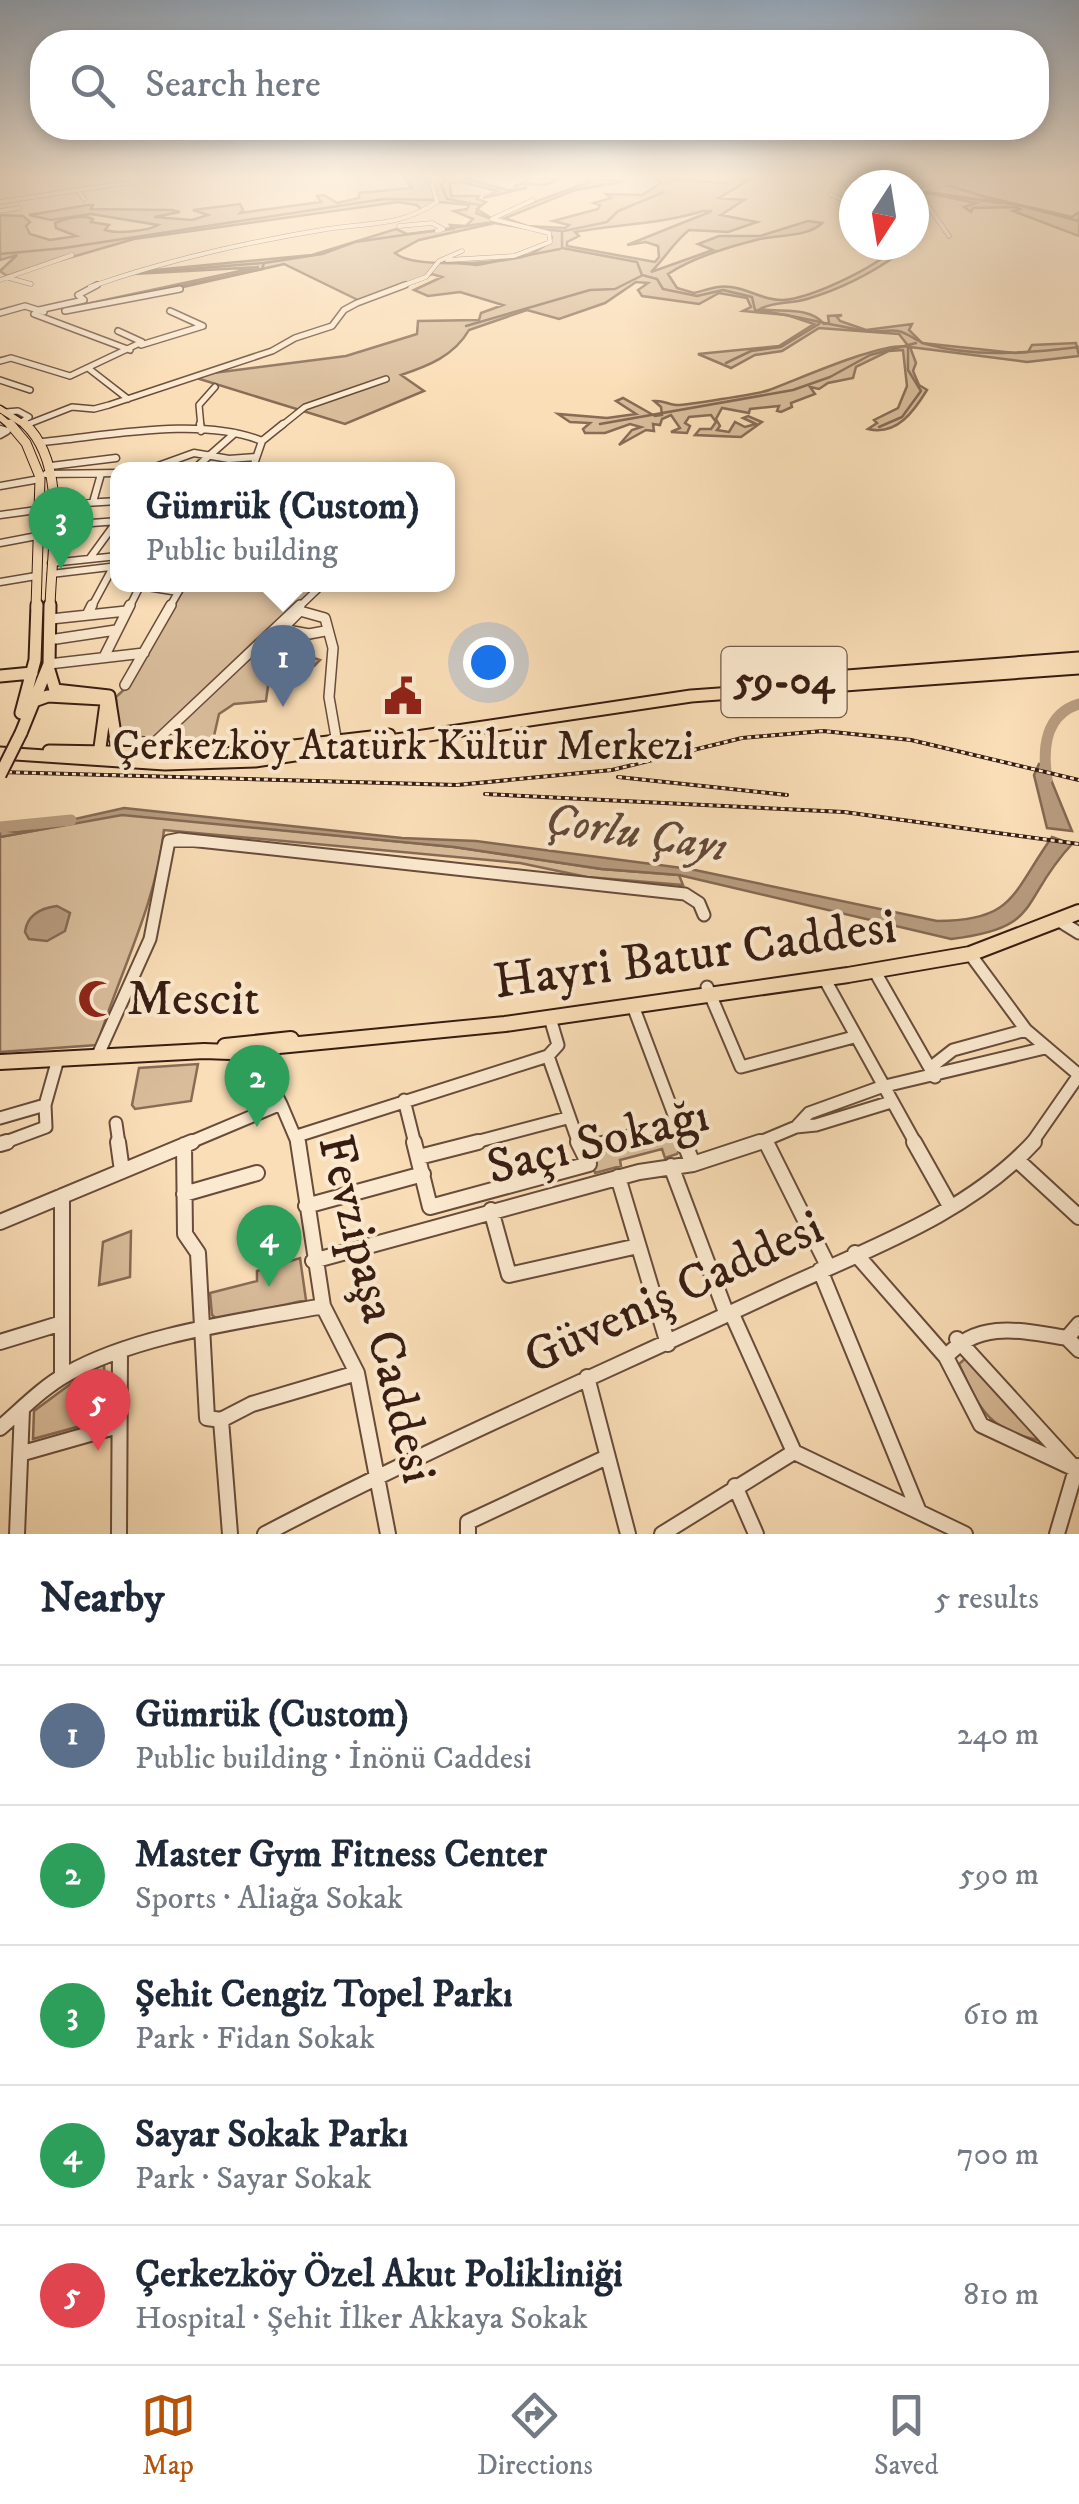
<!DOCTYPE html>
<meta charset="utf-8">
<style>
body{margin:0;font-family:"IM FELL DW Pica",serif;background:#f6f6f7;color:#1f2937}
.compass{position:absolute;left:839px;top:170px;width:90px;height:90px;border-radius:50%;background:#fff;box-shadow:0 5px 15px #0003;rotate:192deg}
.you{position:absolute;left:488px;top:662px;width:35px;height:35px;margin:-25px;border:8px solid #fff;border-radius:50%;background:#1a73e8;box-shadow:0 0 0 15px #1a73e833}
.badge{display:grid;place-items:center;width:65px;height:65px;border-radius:50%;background:#b45309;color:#fff;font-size:32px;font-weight:700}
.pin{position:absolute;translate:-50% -82px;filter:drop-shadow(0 2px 5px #0008)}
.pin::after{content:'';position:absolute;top:52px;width:35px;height:30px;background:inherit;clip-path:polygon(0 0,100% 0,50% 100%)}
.popup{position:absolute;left:110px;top:462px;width:345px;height:130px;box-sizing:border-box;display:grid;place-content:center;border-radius:20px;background:#fff;filter:drop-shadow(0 2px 8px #0005);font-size:32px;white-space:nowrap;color:#747a83}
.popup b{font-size:38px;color:#1f2937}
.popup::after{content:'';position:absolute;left:50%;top:100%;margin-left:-20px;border:20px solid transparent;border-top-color:#fff}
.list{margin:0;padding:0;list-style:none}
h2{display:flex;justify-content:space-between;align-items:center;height:130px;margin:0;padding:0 40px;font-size:42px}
h2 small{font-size:32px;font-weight:400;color:#747a83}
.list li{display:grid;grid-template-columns:65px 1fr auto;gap:30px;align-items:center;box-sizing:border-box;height:140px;padding:0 40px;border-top:2px solid #e0e1e3}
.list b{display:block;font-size:38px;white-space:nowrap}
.list p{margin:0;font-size:32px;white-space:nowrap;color:#747a83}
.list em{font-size:32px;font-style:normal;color:#747a83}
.icon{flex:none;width:55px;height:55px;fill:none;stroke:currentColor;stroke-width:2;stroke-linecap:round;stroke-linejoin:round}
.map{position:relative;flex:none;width:1079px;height:1534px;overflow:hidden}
.search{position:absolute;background:#fff;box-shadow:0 5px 15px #0003;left:30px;right:30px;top:30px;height:110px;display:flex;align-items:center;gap:25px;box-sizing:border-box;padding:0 35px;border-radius:40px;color:#747a83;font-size:38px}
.sheet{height:830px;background:#fff}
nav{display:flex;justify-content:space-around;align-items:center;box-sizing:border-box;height:140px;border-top:2px solid #e0e1e3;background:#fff;font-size:28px;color:#747a83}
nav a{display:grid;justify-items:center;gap:5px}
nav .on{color:#b45309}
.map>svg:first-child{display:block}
</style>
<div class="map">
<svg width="1079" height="1534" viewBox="0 0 1079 1534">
<rect width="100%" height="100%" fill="#fadeb7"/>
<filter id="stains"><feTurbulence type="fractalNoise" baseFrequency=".002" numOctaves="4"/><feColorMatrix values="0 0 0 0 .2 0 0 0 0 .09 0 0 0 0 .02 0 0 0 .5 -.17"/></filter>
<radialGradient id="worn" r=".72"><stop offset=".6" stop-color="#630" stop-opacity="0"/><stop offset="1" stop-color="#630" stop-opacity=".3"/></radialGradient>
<path fill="#d9bd9b" stroke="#886c56" stroke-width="2.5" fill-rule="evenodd" d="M404 178H463L507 190 517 189 515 186 526 182V178H561L545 185 524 184 526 188 483 198 498 191C478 188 470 180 450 183L451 196H479L477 199 486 202 477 209 491 218 589 182 584 178 626 181 575 190 505 218 527 226 565 228 569 225 553 221 598 209 600 205 594 203 611 198 606 194 642 195 661 183 657 180 661 178 725 183 733 178H752L719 198 744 200 721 215 757 222 728 232 689 230C672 244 666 257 651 272L713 250 698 244 719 236H760L808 221 822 223C807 238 777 234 756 240 728 247 692 258 668 274L677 288 694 293C707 290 716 285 731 287 749 289 765 301 783 300 812 298 868 270 889 253L883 245H891L900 253C872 273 841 289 807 299 791 304 774 301 760 309 781 313 809 306 824 324L829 323 828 316 842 315 837 317 840 321 866 330 912 324 909 330 922 343 1015 353 1028 352 1032 345 1076 343 1079 356 1027 362 910 347 916 363 913 371 919 385 927 390C914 411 897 436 868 429L877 423 874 420 898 408 907 386 903 350 889 351 856 367 853 378 828 383 819 389 810 387 815 394 791 403 792 407 781 412 777 411 779 406 750 409 749 413 722 408 716 419 720 426 717 430 729 432 735 422 745 427 756 424 743 418 748 416 762 422 741 437 695 435 700 429H711L716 422 711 415 689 417 685 423 690 426 687 433 671 432 680 428 671 415 662 419 660 425 653 424 654 431 646 430 619 445 632 430 641 427 630 424 605 433H585L583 429 590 423 570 422 558 414 607 418 636 414 616 401 623 398 655 416 662 415 661 407 654 401C664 400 666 404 676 405 681 406 762 393 769 390 797 380 885 340 909 347L899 334 819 328 782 351 755 355 731 368 698 354 779 346 814 324 787 315 743 311 751 307 747 298 719 293 699 304 642 296 638 290 648 283 636 282 605 303 559 319 527 310 469 330C454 356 428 366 401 375L424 391 345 424 190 376 346 356 417 334 418 321 479 320 481 313 503 305 460 292 428 296 414 290 442 277 432 274 362 302 284 264 96 307 91 303 259 267 133 274 144 271 312 255 396 229 407 234 453 229 450 225 466 226 473 219 454 211 467 209 469 205 440 202 422 211 417 205 398 202 134 239 7 276 0 271 17 255 0 260V215L23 216 30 222 26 226 30 234 50 240 76 236 56 228 55 223C67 218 81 214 93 219L91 222 109 225 105 230C117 234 148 231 158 225L91 214 51 220 29 215 88 205H93L91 209 172 210 180 212 154 217 192 220 208 215 193 210 240 204 243 210 240 213 321 202 317 196 324 195 337 203 359 198V193L412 188ZM703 211H712L627 245 646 242 658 246 659 257 655 262 567 246V242L579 236 575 232C618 224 661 224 703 211ZM495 223 546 232 552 237 550 242C541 248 532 255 522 257 497 263 413 269 395 253L419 240Z
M939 182C982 198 1027 206 1072 217L1079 212V236L1013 211 1020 209 1016 207 973 208 971 212 964 207 976 203 922 192 1002 203Z
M186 585H321L151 742 134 739 118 727 116 697 130 684Z
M265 641 320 660 314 666 270 671 266 701 234 704 219 714 211 749 153 751Z
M122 814 454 847 601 869 679 875 683 885 587 877 520 863 164 830C156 905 119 974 97 1045L0 1052V837Z
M198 1064 191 1101 135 1109 132 1105 139 1068Z
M673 1129 680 1149 677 1154 665 1158 662 1149 620 1160 621 1166 595 1173 589 1157 593 1151Z
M131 1231 130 1277 99 1285 103 1242Z
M300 1258 306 1300 218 1320 212 1315 210 1293 257 1281V1271Z
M967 1357 1043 1441C989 1432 980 1410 959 1364Z
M99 1363 104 1365 106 1419 33 1439 34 1411Z"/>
<path fill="#b89c7f" stroke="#846953" stroke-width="2.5" d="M1039 764 1045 765 1072 831 1047 828 1034 775Z
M124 808 402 838 476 841 690 869 937 921C1015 921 1012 893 1052 837L1072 844C1018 902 1044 928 951 939L679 875 602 869 454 847 122 815 0 837V830L17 832Z
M57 906 70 913 65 931 47 941 29 939 25 932C27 915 41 908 57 906Z"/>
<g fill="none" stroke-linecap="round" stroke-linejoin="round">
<path stroke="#846953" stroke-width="2.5" d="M451 178 441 184 447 199 480 205 476 213 492 219
M927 192 1018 205 1079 221
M539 229 562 231V248L637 262 642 275 657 279 663 289 697 296 723 290 752 297 755 310C794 315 829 325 867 331 877 333 888 329 898 331 908 333 916 341 926 344 976 358 1029 353 1079 347
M564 231 607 222 618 211 664 192
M0 254 64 248 384 199 436 200
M458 263 477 265 560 249
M141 273 262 263
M158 291 262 269 264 263 322 254 355 242 494 222
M466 326 590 290 615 289 641 276
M726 363 751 351 781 347 819 324
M600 424 793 390 830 377 870 355 916 343
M879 427 902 417 921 391 908 370V345"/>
<path stroke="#b89c7f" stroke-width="11" d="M1047 779C1042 747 1046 714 1079 704
M0 827 71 820"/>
<g stroke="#684c3b" stroke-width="5">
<path id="minor-far5" d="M830 194 845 201 851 196 857 178
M84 199 78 190 162 178
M0 202 78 190
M0 211 19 208
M399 226 432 223 443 229 437 231
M949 236 918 191 962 178
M447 260 514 256 550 242 549 233 492 219 533 200
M9 278 31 284
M0 280 72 255
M90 287C166 260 248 242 327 229 371 222 399 227 437 202L432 184 437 178
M399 287 426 277 439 261 462 251"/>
</g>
<g stroke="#684c3b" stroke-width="8">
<path id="minor-far4" d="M39 310 84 300 78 295 97 285
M65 311 180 289
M0 313 25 306 44 312
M34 314 130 350
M141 345 203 326 170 311
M0 361 11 358 70 376 142 342 118 331
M88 368 128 399
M0 380 30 390
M6 412 18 411 29 417 21 422
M26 425 72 407 94 409 109 405 272 351 295 338 332 326 344 310 357 303 405 285
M201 427 199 405 215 387
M280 427 305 407 386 379"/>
</g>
<g stroke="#684c3b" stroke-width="9">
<path id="minor-far3" d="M200 424 201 431
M0 429 7 431 0 435
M262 441 283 424
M42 442C106 436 202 416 262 441L252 470
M51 466 116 458
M147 470 194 453 229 459 256 457
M193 470 235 433
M46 474 118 473
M0 486 40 479
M93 502 101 474
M52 505 118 501
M0 515 37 510
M52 526 118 521
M0 543 37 536
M90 558 117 521
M51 563 118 556
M51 574 110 567
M0 582 36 576
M141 586 178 592
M91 608 118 558
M129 608 141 584
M169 608 183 584
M298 608 323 584"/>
</g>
<g stroke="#684c3b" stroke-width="12">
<path id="minor-far2" d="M88 613 92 605
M51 619 126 611
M325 631 309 634 282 629 300 611 325 618 333 648 329 697 337 743
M56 639 116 630
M104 657 130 605
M49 664 144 653
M125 685 171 605
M114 739 154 743 300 605
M169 842H203"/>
</g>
<g stroke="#684c3b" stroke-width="15">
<path id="minor-far1" d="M180 839 685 894 699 903 704 915
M1058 920 1079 933
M970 954 1026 1030 1079 1075 1031 1144
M874 970 935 1077
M824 978 916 1144
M707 987 741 1067 854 1037
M633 1006 685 1144
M548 1056 579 1144
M97 1057 150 939 169 841 179 839
M930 1068 953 1050 1026 1030
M404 1100 415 1144
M281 1104 298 1144
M0 1118 45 1105
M116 1123 119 1144
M796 1127 816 1125 891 1102
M297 1136 548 1056 558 1045 550 1018
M765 1140 796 1127 809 1113 881 1087 1045 1048
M0 1144 46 1127 45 1105 58 1059
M186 1144 281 1104 258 1059
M468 1144 567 1118
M601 1144 675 1123
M753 1144 765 1140 767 1144"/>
</g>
<g stroke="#684c3b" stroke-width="18">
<path id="minor" d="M118 1142 122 1171
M298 1142 323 1306 357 1373 388 1534
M414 1142 430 1207 589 1164 578 1142
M684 1142 693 1164
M766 1142 828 1266
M914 1142 950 1206
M0 1144 7 1142
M184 1145 185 1234 198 1253 207 1418 221 1420 230 1534
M584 1149 610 1142
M419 1157 478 1142
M1017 1160 1079 1217
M671 1166 727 1315
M618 1177 668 1344
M184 1194 257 1173
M62 1196V1376
M306 1206 423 1174
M491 1210 509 1275 638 1246
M0 1222 192 1142
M855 1253 946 1357
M313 1261 639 1172 693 1164 760 1142
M820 1270 919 1512
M731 1312 794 1452
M1067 1338C1023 1331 979 1319 946 1357L981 1425 1075 1469
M1067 1338 1079 1324
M1067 1338 1079 1350
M957 1339 1070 1463
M0 1342 62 1323
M587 1377 628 1534
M221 1420 252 1404 357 1373
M0 1428C21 1410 43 1387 67 1374 137 1334 244 1321 323 1306
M23 1453 118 1426
M735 1486 756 1534
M17 1534 22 1410
M119 1534 120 1352
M265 1534C431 1447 603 1373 773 1293 862 1251 966 1216 1034 1142
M468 1534V1522L607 1457
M662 1534 794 1452 965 1534
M1057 1534 1077 1466"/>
</g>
<g stroke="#371c12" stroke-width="9">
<path id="major-far3" d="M0 409 28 427
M0 417 12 427"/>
</g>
<g stroke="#371c12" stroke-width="11">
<path id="major-far2" d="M10 424 26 443 40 477
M25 424C69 465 51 552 50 608
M36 608 40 479"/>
</g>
<g stroke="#371c12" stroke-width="15">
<path id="major-far1" d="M49 670 55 690 109 696 118 753
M0 676 32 673
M834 677 1079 658
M34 701 48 696 102 699 106 703 99 755
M21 713 35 660 37 605
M21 733 49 664 50 605
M49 751 225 754 389 735
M0 753 165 764 255 761 691 696 1079 668"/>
</g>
<g stroke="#371c12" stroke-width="18">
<path id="major" d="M225 1046 291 1039
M0 1062 204 1051 257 1053 279 1046 505 1024 848 975 970 954 1079 912"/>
</g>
<use href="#minor-far5" stroke="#fcead0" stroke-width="4"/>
<use href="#minor-far4" stroke="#fcead0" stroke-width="5"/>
<use href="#minor-far3" stroke="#fcead0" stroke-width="6"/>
<use href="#minor-far2" stroke="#fcead0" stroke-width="9"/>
<use href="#minor-far1" stroke="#fcead0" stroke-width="11"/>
<use href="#minor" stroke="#fcead0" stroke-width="14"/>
<use href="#major-far3" stroke="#fadeb7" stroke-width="6"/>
<use href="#major-far2" stroke="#fadeb7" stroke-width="9"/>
<use href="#major-far1" stroke="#fadeb7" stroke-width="11"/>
<use href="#major" stroke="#fadeb7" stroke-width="14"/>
<g stroke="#371c12" stroke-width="4">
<path id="rail" d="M0 772 457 785 612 770 742 738 823 731 911 740 1079 780
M618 777 787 795
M485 794 844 812 1079 844"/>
</g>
<use href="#rail" stroke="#fcead0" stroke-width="2.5" stroke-dasharray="4" stroke-linecap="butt"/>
<g stroke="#371c12" stroke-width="15" stroke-linecap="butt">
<path id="major-bridge" d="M0 775 21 733"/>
</g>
<use href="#major-bridge" stroke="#fadeb7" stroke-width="11"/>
</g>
<linearGradient id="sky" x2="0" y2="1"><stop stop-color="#95aabe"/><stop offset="0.45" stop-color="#fdf0df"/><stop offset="1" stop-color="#fdf0df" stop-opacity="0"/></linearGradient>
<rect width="1079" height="393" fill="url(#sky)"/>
<defs>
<g id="civic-bare" transform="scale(3)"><path d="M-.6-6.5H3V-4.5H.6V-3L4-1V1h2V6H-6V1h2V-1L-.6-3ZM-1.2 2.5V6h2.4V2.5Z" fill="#8f2418" stroke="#fcead0" stroke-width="2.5" paint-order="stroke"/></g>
<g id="mosque-bare" transform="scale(3)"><path d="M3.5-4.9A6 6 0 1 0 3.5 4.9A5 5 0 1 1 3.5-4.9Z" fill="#8f2418" stroke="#fcead0" stroke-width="2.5" paint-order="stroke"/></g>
</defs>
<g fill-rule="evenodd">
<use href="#civic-bare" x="403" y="696"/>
<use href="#mosque-bare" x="97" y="999"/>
</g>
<g text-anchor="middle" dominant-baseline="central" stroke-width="8" stroke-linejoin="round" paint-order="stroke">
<rect fill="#fcead0" stroke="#725a4b" stroke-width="2.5" x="721.5" y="647" width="125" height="70" rx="8"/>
<g font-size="40" font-weight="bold" fill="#371c12">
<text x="784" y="682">59-04</text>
</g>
<g font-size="42" fill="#371c12" stroke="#fcead0">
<text x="403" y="747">Çerkezköy Atatürk Kültür Merkezi</text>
</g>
<g font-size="45" font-style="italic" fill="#644938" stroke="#fcead0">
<text transform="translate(636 834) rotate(9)">Çorlu Çayı</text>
</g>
<g font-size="50" fill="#371c12" stroke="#fcead0">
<text transform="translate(695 955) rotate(-8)">Hayri Batur Caddesi</text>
<text transform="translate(598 1142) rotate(-14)">Saçı Sokağı</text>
<text transform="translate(674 1293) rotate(-25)">Güveniş Caddesi</text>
<text transform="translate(376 1309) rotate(76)">Fevzipaşa Caddesi</text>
</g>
<g font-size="50" fill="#371c12" stroke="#fcead0" text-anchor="start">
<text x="127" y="999">Mescit</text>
</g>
</g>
<rect width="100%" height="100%" filter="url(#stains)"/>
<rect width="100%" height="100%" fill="url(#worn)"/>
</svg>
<svg class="compass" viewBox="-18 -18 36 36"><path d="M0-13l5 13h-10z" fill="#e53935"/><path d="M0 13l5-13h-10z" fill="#747a83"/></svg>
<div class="you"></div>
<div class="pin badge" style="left:283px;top:707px;background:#5c6f8a">1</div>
<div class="popup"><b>Gümrük (Custom)</b>Public building</div>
<div class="pin badge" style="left:257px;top:1127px;background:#2e9e5b">2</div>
<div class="pin badge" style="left:61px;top:569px;background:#2e9e5b">3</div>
<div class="pin badge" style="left:269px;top:1287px;background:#2e9e5b">4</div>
<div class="pin badge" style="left:98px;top:1451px;background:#e0444e">5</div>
<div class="search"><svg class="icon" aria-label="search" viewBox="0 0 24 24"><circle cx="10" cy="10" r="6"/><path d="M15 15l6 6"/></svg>Search here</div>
</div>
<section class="sheet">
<h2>Nearby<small>5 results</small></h2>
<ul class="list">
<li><span class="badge" style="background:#5c6f8a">1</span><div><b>Gümrük (Custom)</b><p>Public building · İnönü Caddesi</p></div><em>240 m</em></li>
<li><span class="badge" style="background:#2e9e5b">2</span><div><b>Master Gym Fitness Center</b><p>Sports · Aliağa Sokak</p></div><em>590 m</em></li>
<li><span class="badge" style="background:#2e9e5b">3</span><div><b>Şehit Cengiz Topel Parkı</b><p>Park · Fidan Sokak</p></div><em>610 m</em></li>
<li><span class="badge" style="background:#2e9e5b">4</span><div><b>Sayar Sokak Parkı</b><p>Park · Sayar Sokak</p></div><em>700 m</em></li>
<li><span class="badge" style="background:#e0444e">5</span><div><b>Çerkezköy Özel Akut Polikliniği</b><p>Hospital · Şehit İlker Akkaya Sokak</p></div><em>810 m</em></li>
</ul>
</section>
<nav>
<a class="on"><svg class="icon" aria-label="map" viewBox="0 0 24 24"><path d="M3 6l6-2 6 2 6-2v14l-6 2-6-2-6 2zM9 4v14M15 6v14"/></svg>Map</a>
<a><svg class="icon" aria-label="directions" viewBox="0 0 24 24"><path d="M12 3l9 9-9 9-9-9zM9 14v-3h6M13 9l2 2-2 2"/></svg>Directions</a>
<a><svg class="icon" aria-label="saved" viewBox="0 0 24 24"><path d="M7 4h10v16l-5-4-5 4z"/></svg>Saved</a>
</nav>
